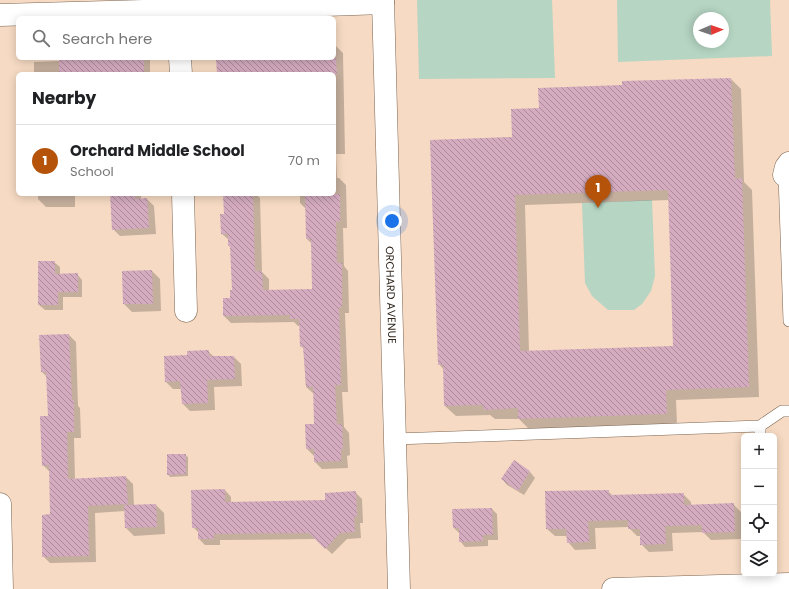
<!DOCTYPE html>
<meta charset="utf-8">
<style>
body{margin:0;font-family:Poppins,sans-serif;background:#f6f6f6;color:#202124}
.controls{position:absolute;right:12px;bottom:12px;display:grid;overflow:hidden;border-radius:6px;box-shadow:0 2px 10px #0003}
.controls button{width:36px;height:36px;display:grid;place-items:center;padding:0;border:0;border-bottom:1px solid #e0e0e0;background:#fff;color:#202124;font:20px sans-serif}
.compass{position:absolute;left:693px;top:12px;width:36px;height:36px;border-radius:50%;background:#fff;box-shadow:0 2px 10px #0003;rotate:88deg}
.you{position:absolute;left:392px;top:221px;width:14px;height:14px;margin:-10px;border:3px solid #fff;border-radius:50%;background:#1a73e8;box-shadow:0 0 0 6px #1a73e833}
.badge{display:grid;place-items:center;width:26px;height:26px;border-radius:50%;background:#b45309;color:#fff;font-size:13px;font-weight:700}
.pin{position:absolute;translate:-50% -33px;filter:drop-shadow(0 1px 2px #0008)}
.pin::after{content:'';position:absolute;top:21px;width:14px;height:12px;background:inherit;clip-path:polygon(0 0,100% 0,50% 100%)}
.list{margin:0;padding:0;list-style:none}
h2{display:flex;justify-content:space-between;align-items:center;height:52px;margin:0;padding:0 16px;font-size:17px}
h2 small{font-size:13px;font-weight:400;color:#757577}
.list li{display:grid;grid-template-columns:26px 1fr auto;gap:12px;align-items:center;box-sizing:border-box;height:72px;padding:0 16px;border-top:1px solid #e0e0e0}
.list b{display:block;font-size:15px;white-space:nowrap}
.list p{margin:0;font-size:13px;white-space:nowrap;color:#757577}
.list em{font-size:13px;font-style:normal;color:#757577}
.icon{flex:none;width:22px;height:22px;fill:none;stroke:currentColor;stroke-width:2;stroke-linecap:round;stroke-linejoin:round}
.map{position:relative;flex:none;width:789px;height:589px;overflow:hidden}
.search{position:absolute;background:#fff;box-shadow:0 2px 10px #0003;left:16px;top:16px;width:320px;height:44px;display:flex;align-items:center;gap:10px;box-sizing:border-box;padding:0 14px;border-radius:6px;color:#757577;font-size:15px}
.panel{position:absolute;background:#fff;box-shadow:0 2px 10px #0003;left:16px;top:72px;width:320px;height:124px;border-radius:6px}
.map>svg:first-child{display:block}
</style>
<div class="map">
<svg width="789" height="589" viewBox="0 0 789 589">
<defs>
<pattern id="building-back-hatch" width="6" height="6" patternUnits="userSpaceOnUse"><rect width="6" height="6" fill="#d4abbf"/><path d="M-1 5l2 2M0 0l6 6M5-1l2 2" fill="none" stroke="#ac8b9b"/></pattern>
</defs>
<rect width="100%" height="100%" fill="#f6dac3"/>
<path fill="#b6d5c3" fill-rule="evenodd" d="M417 0H552L555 78 419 79Z
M617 0H770L772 56 618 62ZM699 18H723V42H699Z
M652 200 655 276 651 291 642 304 634 310H608L592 296 585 283 582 203Z"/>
<path fill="#0003" fill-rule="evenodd" d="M334 46H336L343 53 345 154H336L337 178H339L346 185 347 228H343L344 266 348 271 349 313H345L348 392H342L344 427 349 433 350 455 347 456 348 468 322 469 315 462 314 456 307 449 315 425 314 394 306 387 304 349 301 346 300 326H298L294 322 231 323 224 316 231 299 233 291 231 248 229 246V240L222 234 225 215 224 194H256L260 198 262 272 269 279V291L313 290 312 244 307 239 306 209 300 203V194H334V74H218L217 58H334Z
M60 58H150V74H34V62L60 61Z
M731 79 741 89 744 182 752 190 759 397 676 400 677 424 529 429 519 419H495L490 415 456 416 445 406 444 370 439 364 513 138 540 109 623 86ZM669 200 674 347 529 352 525 205Z
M38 194H75V207H46L38 199Z
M111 194H141V199H147L154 206 156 234 120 236 113 229Z
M54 262 60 267V275L77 274 82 280V297H63V310H45L39 305Z
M152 271 160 279 161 311 132 312 124 304Z
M69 335 76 342 78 406 80 408 81 438H74L75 480 126 477 133 484 134 506 156 505 164 513 165 534 134 536 126 528 125 511 95 513 96 562 50 563 43 556 51 515 50 472 43 465 49 417 47 377 42 372Z
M208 351 214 357H234L241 364 242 386 214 387 215 410 190 411 183 404 182 389H173L166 382 188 356Z
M185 455 188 457V476L170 477 168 474Z
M514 462 530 472 535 478 524 495 507 485 502 479Z
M225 490 231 497V503L326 501 355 492 362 499 363 523H360L361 538 347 539 332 554 316 539 220 540V545H205L199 539V533L193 527Z
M608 491 613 496 683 494 691 502V506L733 504 741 512 742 539 711 540 703 532 672 533 673 551 649 552 641 544V536H637L629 528V527L595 528 596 549 575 550 568 542V536H555L547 529Z
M492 509 497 514 498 540H488V546L465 547 460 541 459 533 454 528Z"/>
<path fill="url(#building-back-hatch)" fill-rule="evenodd" d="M59 58H144V73H140V74H59Z
M216 58H336L337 74H217Z
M731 78 735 179 742 178 749 387 666 390 667 414 518 419V408L484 410 483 405 444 406 443 364 438 365 430 140 512 137 511 109 539 108 538 88 622 85V81ZM668 190 673 346 520 351 515 195Z
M110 194H135V199L147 198 149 228 112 230Z
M223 194H253L255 271H262L263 290 312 289 311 239H306L305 194H340V221L336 222 337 263H342V307H339L341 385H335L337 425 342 424 343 449H341V461L314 462V449H306L305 424H314L313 387H306L303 346 300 347 299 319H290V315L223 316V298H230V290H232L230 246H228V234H221L220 214H224Z
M38 261H55V274L78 273V292H58V305H38Z
M152 270 153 304H123L122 271Z
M69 334 72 400H74V432H67L68 479 126 476 128 504 88 506 89 556 42 557V515L50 514 49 465 42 466 40 416H48L46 372H41L39 335Z
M209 350V356H234L235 379 207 380 208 403 182 404 180 381 165 382 164 356 187 355V351Z
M167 454H186V474L167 475Z
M514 460 530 471 518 491 501 479Z
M225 489V502L325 500V493L356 491 357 516 354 517 355 532 340 533 325 549 309 533 214 534V539H198V528H192L191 490Z
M609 490V495L684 493V505L734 503 735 532 702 533V525L665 526 666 544 640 545V529H628V520L588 521 589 542 567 543 566 529H546L545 491Z
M156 504 157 527 125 528 124 505Z
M492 508 493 535H483V541L459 542V528H453L452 509Z"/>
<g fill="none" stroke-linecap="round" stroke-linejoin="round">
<g stroke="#7d6550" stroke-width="12">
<path id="service" d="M784 175 789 321
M760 426 782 411H789
M395 439 760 426V436"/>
</g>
<g stroke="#7d6550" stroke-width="23">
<path id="minor" d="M0 15 179 10 383 3
M180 58 181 74
M784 175 786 167 789 163
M183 194 186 311
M0 504 2 589"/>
</g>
<g stroke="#7d6550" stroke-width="23">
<g id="tertiary">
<path id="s1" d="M383 0 399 589"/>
</g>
</g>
<g stroke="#7d6550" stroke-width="23">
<path id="secondary" d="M613 589 789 584"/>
</g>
<use href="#service" stroke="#fff" stroke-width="11"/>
<use href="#minor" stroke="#fff" stroke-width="22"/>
<use href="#tertiary" stroke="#fff" stroke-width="22"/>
<use href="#secondary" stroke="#fff" stroke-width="22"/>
</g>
<g text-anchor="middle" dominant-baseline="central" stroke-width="4" stroke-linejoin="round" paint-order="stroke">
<g font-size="11" fill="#30261d" stroke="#fff">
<text stroke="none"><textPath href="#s1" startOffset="295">ORCHARD AVENUE</textPath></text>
</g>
</g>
</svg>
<div class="controls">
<button>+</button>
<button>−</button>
<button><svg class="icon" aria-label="locate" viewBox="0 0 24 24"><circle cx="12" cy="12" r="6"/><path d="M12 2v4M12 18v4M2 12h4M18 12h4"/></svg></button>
<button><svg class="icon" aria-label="layers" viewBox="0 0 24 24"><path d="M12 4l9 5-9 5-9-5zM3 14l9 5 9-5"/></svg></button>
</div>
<svg class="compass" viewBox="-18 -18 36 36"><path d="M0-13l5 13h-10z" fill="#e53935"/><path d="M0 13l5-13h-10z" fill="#757577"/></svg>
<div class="you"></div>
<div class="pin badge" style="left:598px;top:208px">1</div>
<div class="search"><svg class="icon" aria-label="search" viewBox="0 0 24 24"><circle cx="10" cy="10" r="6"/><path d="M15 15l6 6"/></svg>Search here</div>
<section class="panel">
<h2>Nearby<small></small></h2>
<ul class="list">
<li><span class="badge">1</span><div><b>Orchard Middle School</b><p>School</p></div><em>70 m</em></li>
</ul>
</section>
</div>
